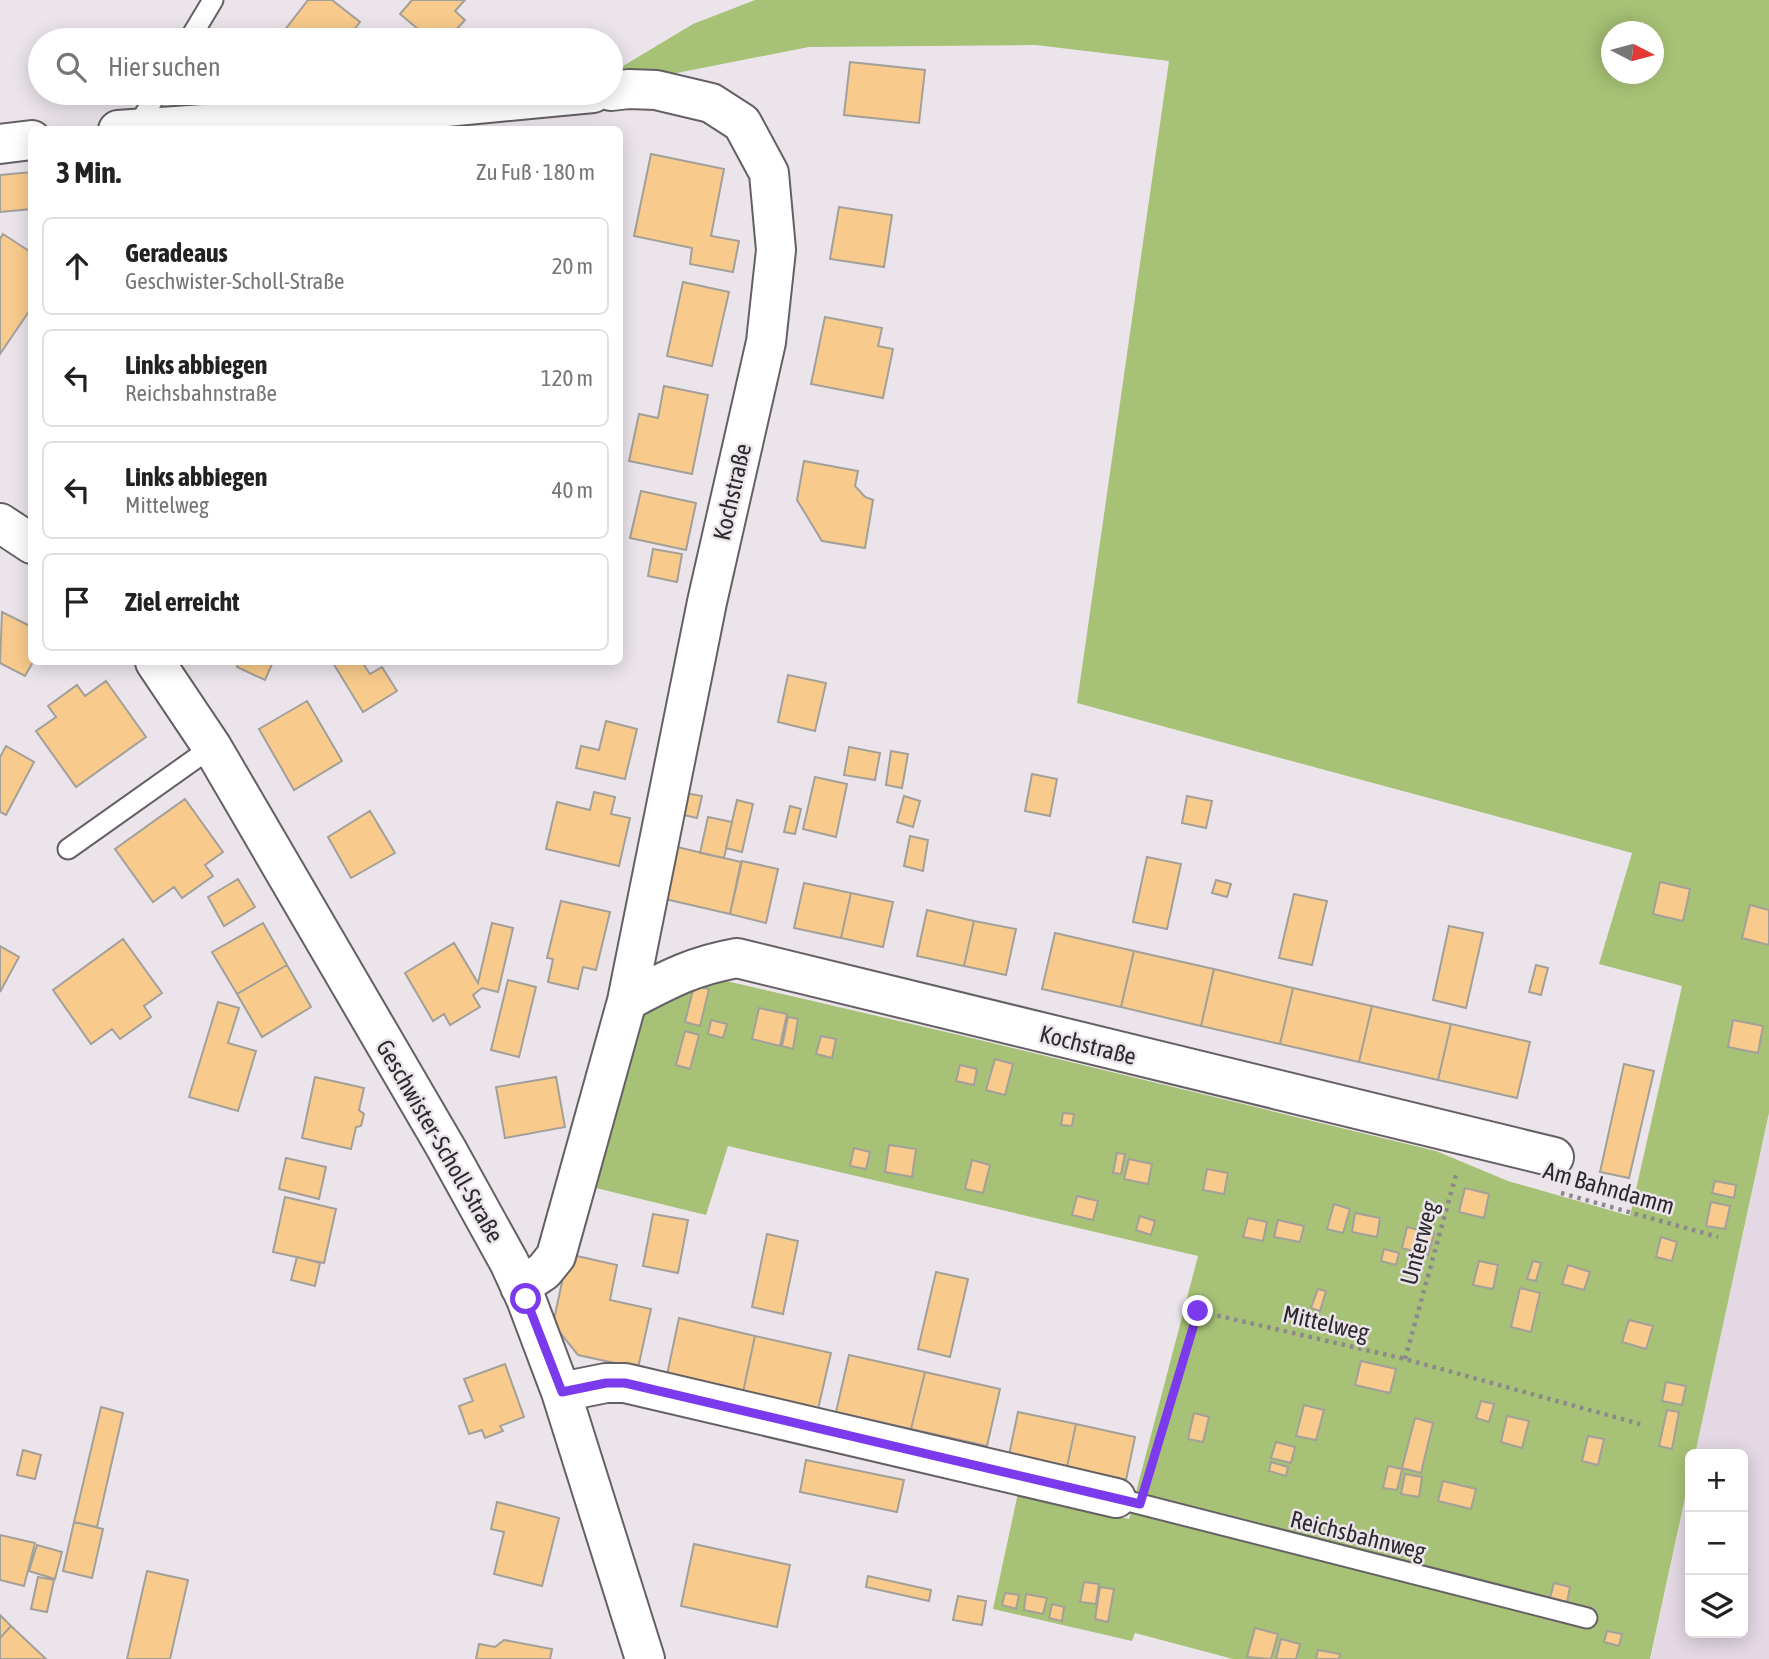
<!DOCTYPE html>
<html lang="de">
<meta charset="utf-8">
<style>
body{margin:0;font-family:"Asap Condensed",sans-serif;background:#f2f2f2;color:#222}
.controls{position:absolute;right:21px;bottom:21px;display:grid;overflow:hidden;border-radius:10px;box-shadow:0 4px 18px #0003}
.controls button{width:63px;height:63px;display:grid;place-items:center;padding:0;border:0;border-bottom:2px solid #e0e0e0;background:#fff;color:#222;font:35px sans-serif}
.compass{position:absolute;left:1601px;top:21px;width:63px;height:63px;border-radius:50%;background:#fff;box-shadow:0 4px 18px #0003;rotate:96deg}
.stop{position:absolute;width:21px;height:21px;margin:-16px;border:5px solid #7c3aed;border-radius:50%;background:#fff}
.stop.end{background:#7c3aed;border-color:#fff;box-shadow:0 2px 7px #0008}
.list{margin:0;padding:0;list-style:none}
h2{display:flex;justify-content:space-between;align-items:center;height:91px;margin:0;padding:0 28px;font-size:30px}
h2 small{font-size:23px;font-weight:400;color:#767676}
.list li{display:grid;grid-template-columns:46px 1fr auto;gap:21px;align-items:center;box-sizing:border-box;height:98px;margin:0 14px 14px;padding:0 14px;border:2px solid #e0e0e0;border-radius:10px}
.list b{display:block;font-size:26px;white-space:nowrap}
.list p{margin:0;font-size:23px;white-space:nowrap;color:#767676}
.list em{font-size:23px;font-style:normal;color:#767676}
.icon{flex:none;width:38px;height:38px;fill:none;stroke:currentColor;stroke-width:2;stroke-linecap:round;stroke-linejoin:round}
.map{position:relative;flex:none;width:1769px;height:1659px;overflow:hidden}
.search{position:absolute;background:#fff;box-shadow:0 4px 18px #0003;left:28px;top:28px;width:595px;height:77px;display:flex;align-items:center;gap:18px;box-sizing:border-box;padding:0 24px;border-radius:38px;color:#767676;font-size:26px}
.panel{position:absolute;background:#fff;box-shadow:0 4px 18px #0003;left:28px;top:126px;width:595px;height:539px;border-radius:10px}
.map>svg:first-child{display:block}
</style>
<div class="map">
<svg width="1769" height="1659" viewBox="0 0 1769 1659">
<rect width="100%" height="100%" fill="#ebe5eb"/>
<path fill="#e3d8e4" d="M1769 1116V1659H1651L1690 1477V1633H1743V1454H1695Z"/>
<path fill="#a7c276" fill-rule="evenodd" d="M755 0H1769V1113L1695 1454H1690V1475L1650 1659H1233L1135 1633 1132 1641 993 1609 1018 1493 1129 1519 1198 1256 728 1146 706 1215 596 1188 642 1010 701 975 959 1035 1436 1151 1508 1181 1630 1216 1682 986 1599 964 1632 853 1077 703 1169 61 1036 45 809 47 611 86 613 72 693 24ZM1612 32H1654V74H1612Z"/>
<path fill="#f8cb8c" stroke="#a39f99" stroke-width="2" d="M308 0H332L360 22 346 40H277Z
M412 0H465L455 11 465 20 447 40H431L400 14Z
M850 62 925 70 919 123 844 115Z
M651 154 724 169 711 236 739 241 733 272 690 264 692 248 634 236Z
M32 172V209L0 212V175Z
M839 207 892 215 884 267 830 259Z
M3 234 32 253V307L0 354V239Z
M683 282 729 292 712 366 667 356Z
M825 317 882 328 878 346 893 349 883 398 811 384Z
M664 386 708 395 692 474 629 461 639 414 658 418Z
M804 461 858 471 855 486 865 497 873 500 865 548 822 541 797 500Z
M641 491 696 503 686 550 630 538Z
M653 549 682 554 677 582 648 576Z
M2 612 32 627 33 662 25 676 0 663Z
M239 662H273L265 680 237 667Z
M335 662H362L370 674 382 667 397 691 363 712 333 663Z
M788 675 826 683 815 731 778 722Z
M106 681 146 737 76 787 36 731 56 717 48 706 77 685 85 696Z
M307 701 342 761 294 790 259 729Z
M606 721 637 729 625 779 576 768 581 746 599 750Z
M6 746 34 762 6 815 0 812V757Z
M849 747 880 753 875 780 844 775Z
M891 751 908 754 902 788 886 785Z
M1032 774 1057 779 1050 816 1025 811Z
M815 777 847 784 836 837 803 829Z
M594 792 615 797 611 814 630 818 619 866 546 849 557 802 590 810Z
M679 792 702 796 697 818 675 813Z
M904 796 920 801 913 827 897 822Z
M1187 796 1212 801 1206 828 1182 823Z
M185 799 223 852 205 865 213 876 182 898 174 887 153 902 115 849Z
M737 800 753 804 742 852 726 848Z
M790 806 801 809 795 834 784 832Z
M370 811 395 853 351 878 328 837Z
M708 817 732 822 724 858 700 853Z
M910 836 928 840 923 871 904 866Z
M677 847 741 862 730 914 665 899Z
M1147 857 1181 864 1167 929 1133 922Z
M742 861 778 869 766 923 730 914Z
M238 879 255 907 224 926 208 897Z
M1216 880 1231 884 1227 897 1212 893Z
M1660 882 1690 889 1683 921 1653 914Z
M804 883 851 893 841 938 794 928Z
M851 893 893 902 883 947 841 938Z
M1294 894 1327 901 1312 965 1279 958Z
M561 901 610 912 596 970 583 967 578 989 548 982 553 959 547 958Z
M1750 905 1769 910V945L1742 938Z
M927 910 974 921 964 966 917 956Z
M974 921 1016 929 1006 975 964 966Z
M263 923 287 965 237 994 212 952Z
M492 923 513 928 498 992 482 988 473 995 480 1007 450 1025 444 1014 433 1021 405 973 454 943 478 983Z
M1449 926 1483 933 1466 1008 1433 1000Z
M1055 933 1134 951 1121 1007 1042 989Z
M123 939 162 993 144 1006 151 1017 120 1039 112 1029 91 1044 53 990Z
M0 946 19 957 0 992Z
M1134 951 1214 969 1201 1026 1121 1007Z
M287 965 311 1007 262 1037 237 994Z
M1536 965 1548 968 1541 995 1529 992Z
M1214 969 1293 988 1280 1044 1201 1026Z
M508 980 536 987 519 1057 491 1050Z
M694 986 709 989 700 1026 685 1022Z
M1293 988 1372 1006 1359 1062 1280 1044Z
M218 1002 239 1008 228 1043 256 1051 238 1111 189 1097Z
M1372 1006 1451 1024 1438 1080 1359 1062Z
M759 1008 787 1014 780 1046 752 1039Z
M788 1017 798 1019 793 1049 782 1046Z
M711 1020 727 1024 723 1038 708 1034Z
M1733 1020 1763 1026 1758 1053 1728 1047Z
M1451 1024 1530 1042 1517 1098 1438 1080Z
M685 1031 699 1035 690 1069 676 1065Z
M821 1036 836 1039 832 1058 816 1054Z
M995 1059 1013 1064 1005 1095 986 1090Z
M1624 1064 1654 1071 1629 1178 1600 1172Z
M960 1065 977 1069 974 1085 956 1081Z
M315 1077 364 1088 359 1110 364 1114 361 1126 356 1127 351 1149 302 1138Z
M556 1077 565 1127 505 1138 496 1087Z
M1063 1113 1074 1114 1072 1126 1061 1125Z
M889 1145 916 1149 912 1177 885 1172Z
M854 1148 870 1152 866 1169 850 1166Z
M1117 1153 1125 1154 1121 1174 1113 1173Z
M286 1158 326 1167 319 1199 279 1189Z
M1129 1159 1152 1164 1148 1184 1124 1179Z
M972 1160 990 1165 983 1193 965 1189Z
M1207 1169 1228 1173 1224 1194 1203 1190Z
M1715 1181 1736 1185 1734 1198 1712 1193Z
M1465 1188 1489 1194 1484 1218 1459 1212Z
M1077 1196 1098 1201 1093 1220 1072 1215Z
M285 1197 336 1209 324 1263 273 1252Z
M1711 1202 1730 1206 1725 1229 1706 1226Z
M1334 1204 1350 1209 1343 1233 1327 1229Z
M1355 1213 1380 1218 1377 1237 1352 1232Z
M653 1214 688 1220 678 1273 643 1266Z
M1140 1216 1155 1221 1151 1235 1136 1230Z
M1248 1218 1267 1222 1263 1241 1243 1237Z
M1278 1220 1304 1226 1300 1242 1274 1237Z
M1407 1227 1434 1234 1428 1255 1402 1248Z
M767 1234 798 1241 783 1314 752 1307Z
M1661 1237 1677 1242 1672 1261 1656 1257Z
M1384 1249 1399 1253 1396 1265 1381 1261Z
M568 1254 617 1265 610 1300 651 1309 638 1368 578 1355 553 1324Z
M297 1257 320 1263 315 1286 291 1280Z
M1479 1261 1498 1265 1493 1289 1473 1285Z
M1533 1261 1541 1263 1536 1281 1527 1279Z
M1568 1265 1590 1272 1584 1290 1562 1284Z
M936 1272 968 1279 950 1357 918 1349Z
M1520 1288 1540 1293 1531 1332 1511 1327Z
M1318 1289 1326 1291 1320 1311 1311 1308Z
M679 1318 755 1336 743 1392 667 1375Z
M1629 1320 1653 1326 1646 1349 1622 1342Z
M755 1336 831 1353 818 1409 743 1392Z
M849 1355 925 1372 911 1429 836 1412Z
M1361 1361 1396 1369 1390 1393 1355 1385Z
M505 1364 524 1417 500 1426 503 1431 485 1438 482 1430 469 1434 459 1406 473 1401 464 1379Z
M925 1372 1000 1389 987 1446 911 1429Z
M1666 1382 1686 1386 1682 1405 1662 1401Z
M1481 1401 1494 1404 1489 1422 1476 1418Z
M1304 1405 1324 1410 1316 1440 1296 1436Z
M101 1407 123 1413 97 1527 74 1522Z
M1667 1410 1679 1412 1672 1449 1659 1446Z
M1018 1412 1076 1424 1067 1467 1009 1455Z
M1194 1413 1209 1417 1203 1442 1188 1439Z
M1507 1416 1529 1421 1522 1448 1501 1442Z
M1415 1418 1433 1423 1421 1473 1402 1468Z
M1076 1424 1135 1437 1126 1480 1067 1467Z
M1588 1436 1604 1439 1598 1465 1582 1461Z
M1276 1442 1295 1447 1291 1463 1271 1458Z
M23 1450 41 1455 35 1479 17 1475Z
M806 1460 904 1480 897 1512 800 1492Z
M1271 1462 1288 1467 1286 1476 1269 1471Z
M1388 1466 1402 1469 1397 1490 1383 1488Z
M1405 1474 1422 1477 1419 1497 1401 1494Z
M1443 1481 1476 1489 1471 1509 1438 1501Z
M497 1502 559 1518 542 1586 494 1574 504 1532 491 1529Z
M74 1522 103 1529 92 1578 63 1571Z
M0 1535 35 1543 24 1586 0 1580Z
M694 1544 790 1565 777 1627 681 1606Z
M37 1545 62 1552 55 1579 29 1571Z
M147 1571 188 1580 170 1659H127Z
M868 1576 931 1590 929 1601 866 1587Z
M38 1577 54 1580 47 1612 31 1609Z
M1084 1582 1099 1584 1096 1604 1080 1602Z
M1554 1583 1570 1587 1567 1602 1550 1598Z
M1100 1587 1114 1589 1108 1622 1095 1619Z
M1005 1593 1019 1595 1016 1609 1002 1605Z
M1026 1594 1047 1598 1043 1614 1024 1610Z
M958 1596 986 1601 982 1625 953 1620Z
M1052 1604 1064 1607 1062 1621 1049 1618Z
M0 1615 11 1626 0 1638Z
M11 1626 46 1659H0V1638Z
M1255 1628 1278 1634 1271 1659 1247 1657Z
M1607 1631 1622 1634 1619 1646 1604 1642Z
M1281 1639 1300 1644 1296 1659H1276Z
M504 1640 552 1649 550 1659H476L479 1644 495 1647Z
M1318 1650 1340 1654 1339 1659H1316Z"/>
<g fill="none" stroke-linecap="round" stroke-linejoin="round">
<g stroke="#656065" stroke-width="23">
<path id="lane" d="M189 40 213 0
M137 127 157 93
M68 849 212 747
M1116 1498 1587 1618"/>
</g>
<g stroke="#656065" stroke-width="42">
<path id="street" d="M118 130 446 107 593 93
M0 144 32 140
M0 523 32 544
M155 662 212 747 446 1148 509 1262 526 1299 561 1392 645 1659
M627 1001C667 980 692 966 737 958L1554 1157
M520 1287 544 1271 556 1256 627 1001 707 602 766 342 776 250 769 173 742 123 711 103 656 90 629 89 611 91
M561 1392 606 1383H625L1116 1498"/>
</g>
<path stroke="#8c888c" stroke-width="4.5" stroke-dasharray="3.5 5" stroke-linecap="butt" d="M1561 1193 1718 1237
M1405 1359 1457 1171
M1147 1479 1198 1311 1405 1359 1640 1424"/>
<use href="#lane" stroke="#fff" stroke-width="19"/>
<use href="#street" stroke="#fff" stroke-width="38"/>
</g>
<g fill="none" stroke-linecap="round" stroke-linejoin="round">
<path stroke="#7c3aed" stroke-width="9" d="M526 1299 562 1392 606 1383H625L1140 1504 1198 1311"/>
</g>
<g text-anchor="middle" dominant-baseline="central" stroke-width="5" stroke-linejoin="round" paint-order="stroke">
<g font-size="24" fill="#2c2a2c" stroke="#ebe5eb">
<text transform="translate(732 492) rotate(-77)">Kochstraße</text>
<text transform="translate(1088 1045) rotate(14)">Kochstraße</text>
<text transform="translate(440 1141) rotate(60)">Geschwister-Scholl-Straße</text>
<text transform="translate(1609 1188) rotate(16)">Am Bahndamm</text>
<text transform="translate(1419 1243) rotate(-75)">Unterweg</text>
<text transform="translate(1326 1323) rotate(13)">Mittelweg</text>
<text transform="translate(1358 1535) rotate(14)">Reichsbahnweg</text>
</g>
</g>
</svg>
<div class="controls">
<button>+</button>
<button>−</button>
<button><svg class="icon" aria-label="layers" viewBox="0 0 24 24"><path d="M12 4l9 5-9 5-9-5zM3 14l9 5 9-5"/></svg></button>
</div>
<svg class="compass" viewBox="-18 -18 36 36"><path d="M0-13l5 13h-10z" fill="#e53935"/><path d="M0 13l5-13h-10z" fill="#767676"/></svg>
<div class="stop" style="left:526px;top:1299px"></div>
<div class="stop end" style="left:1198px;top:1311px"></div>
<div class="search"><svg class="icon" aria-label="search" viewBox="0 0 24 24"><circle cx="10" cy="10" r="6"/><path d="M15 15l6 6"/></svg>Hier suchen</div>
<section class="panel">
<h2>3 Min.<small>Zu Fuß · 180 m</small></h2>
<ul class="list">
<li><svg class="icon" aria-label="ahead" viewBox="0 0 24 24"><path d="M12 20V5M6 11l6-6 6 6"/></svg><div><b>Geradeaus</b><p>Geschwister-Scholl-Straße</p></div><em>20 m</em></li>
<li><svg class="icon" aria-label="left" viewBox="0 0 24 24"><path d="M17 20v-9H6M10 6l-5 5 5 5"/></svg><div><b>Links abbiegen</b><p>Reichsbahnstraße</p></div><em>120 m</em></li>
<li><svg class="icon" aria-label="left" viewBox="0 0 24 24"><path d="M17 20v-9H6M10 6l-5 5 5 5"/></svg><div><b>Links abbiegen</b><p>Mittelweg</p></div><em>40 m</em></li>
<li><svg class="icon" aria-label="arrive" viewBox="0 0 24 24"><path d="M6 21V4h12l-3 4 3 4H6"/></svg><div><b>Ziel erreicht</b></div></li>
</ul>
</section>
</div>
